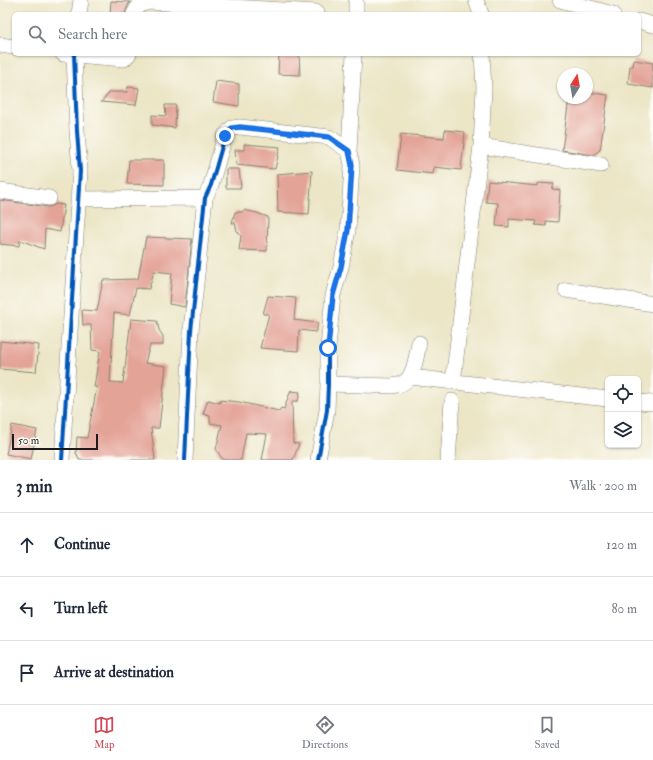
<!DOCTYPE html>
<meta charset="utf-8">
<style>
body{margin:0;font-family:"IM FELL Double Pica",serif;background:#f2f2f3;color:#1f2937}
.controls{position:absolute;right:12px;bottom:12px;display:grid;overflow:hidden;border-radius:6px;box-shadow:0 1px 3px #0004}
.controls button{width:36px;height:36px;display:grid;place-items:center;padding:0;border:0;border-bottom:1px solid #e0e1e3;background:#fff;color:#1f2937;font:20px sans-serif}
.compass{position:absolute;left:557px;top:68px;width:36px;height:36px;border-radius:50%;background:#fff;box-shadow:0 1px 3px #0004;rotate:11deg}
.scale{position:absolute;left:12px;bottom:10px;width:86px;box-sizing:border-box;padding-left:4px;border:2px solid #1c1c1c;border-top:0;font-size:11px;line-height:14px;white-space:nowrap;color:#1c1c1c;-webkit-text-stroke:3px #fdfcf7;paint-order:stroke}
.stop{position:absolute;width:12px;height:12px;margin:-9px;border:3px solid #1a73e8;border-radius:50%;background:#fff}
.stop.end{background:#1a73e8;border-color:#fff;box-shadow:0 1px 4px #0008}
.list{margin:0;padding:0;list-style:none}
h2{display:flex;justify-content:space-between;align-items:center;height:52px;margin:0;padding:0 16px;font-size:17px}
h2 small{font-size:13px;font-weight:400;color:#747a83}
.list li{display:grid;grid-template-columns:26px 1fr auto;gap:12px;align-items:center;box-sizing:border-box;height:64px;padding:0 16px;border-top:1px solid #e0e1e3}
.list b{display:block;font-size:15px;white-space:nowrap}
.list em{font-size:13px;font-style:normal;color:#747a83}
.icon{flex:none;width:22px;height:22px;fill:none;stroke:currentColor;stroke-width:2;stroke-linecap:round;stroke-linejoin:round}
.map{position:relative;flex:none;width:653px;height:460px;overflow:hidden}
.search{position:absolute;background:#fff;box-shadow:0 1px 3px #0004;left:12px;right:12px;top:12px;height:44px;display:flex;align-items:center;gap:10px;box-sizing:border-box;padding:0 14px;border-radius:6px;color:#747a83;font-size:15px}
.sheet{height:244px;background:#fff}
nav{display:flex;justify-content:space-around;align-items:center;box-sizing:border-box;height:56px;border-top:1px solid #e0e1e3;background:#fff;font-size:11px;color:#747a83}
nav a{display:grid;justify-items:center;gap:2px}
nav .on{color:#d1495b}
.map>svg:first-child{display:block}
</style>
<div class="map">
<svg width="653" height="460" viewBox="0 0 653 460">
<rect width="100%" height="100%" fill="#fdfcf7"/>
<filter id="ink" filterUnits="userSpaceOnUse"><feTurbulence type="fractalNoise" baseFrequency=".025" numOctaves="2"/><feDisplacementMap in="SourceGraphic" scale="8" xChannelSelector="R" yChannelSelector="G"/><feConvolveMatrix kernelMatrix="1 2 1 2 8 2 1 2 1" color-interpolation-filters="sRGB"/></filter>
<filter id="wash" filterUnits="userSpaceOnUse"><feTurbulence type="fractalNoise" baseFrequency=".012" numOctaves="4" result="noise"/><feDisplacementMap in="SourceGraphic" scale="16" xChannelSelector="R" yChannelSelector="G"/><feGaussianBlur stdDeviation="0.9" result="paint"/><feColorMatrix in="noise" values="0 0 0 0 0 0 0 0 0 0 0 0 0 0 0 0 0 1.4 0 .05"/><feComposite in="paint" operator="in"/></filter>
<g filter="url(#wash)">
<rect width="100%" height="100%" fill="#ece6c7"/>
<g id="blocks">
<path fill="#e4a397" d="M111 1 130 2 126 10 125 14H110Z
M299 54 300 75 278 74 279 55Z
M634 60 653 63V88L628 84 630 66H633Z
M216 81 239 84V106L213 102Z
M128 87 139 88 136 105 101 102 110 92H127Z
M587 92 608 95 600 150 593 155 562 150 569 98H587Z
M165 105H176L175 128 152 125V115L166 116Z
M445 130 465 132 461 170 434 167 433 174 397 170 401 134 444 138Z
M244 144 280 147 275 169 236 165 235 150H244Z
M129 160H164V185L127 184Z
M226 169H239L241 188H226Z
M312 171 309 214 278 212 277 174Z
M488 181 538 186V183L554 184 552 189 560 190 558 222 546 221V226L535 225 536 221 509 219V227L496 226 498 203 486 202Z
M0 200 48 207 52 206 56 204 64 205 60 232 45 229 44 249 20 240 19 246 0 244Z
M244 210 257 213 268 217 267 251 239 250 241 236 237 231 235 223H232L235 212H242Z
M146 237 192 239 185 307 169 304 172 273 154 271 149 289 136 288 130 315 114 313 110 382 123 383 131 319 157 321 159 330 163 336V345H150L145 363 166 366 159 428H151L155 460H79L77 454H76L77 437 87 438 97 387H94L100 351 92 350 91 325H83L82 310 97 311 103 280 138 279Z
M268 296 296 298 294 320 318 323 316 332 299 330 298 351 260 348 269 314H263Z
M0 341 39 345 36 372 0 369Z
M291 390V391L300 392 298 401H292L293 443 299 444 293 460H262L267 434 246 433 241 460H223L216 449 222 425 210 423V416L203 414 208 400 220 403V400L239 402 279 411 281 408 284 409Z
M12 425 37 430 31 459 6 454Z"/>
</g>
</g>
<g filter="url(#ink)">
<use href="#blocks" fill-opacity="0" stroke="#848172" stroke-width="1"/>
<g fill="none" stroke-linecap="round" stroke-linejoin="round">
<g stroke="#848172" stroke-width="16">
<path id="minor" d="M476 0 481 14
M560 0 613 14
M79 14 81 0
M134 14 139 5 149 2 317 12
M356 14V0
M639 21 653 25
M0 45 14 47
M63 54 124 59 129 54
M481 146 601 165
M349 151 354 54
M0 191 49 198
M78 199 205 198
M566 290 653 304
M410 377 608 399
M453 382 481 146 484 88 482 54
M328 384 392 386C395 385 399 385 401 384 415 378 416 356 419 343
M638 402 653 403
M62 460 80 171 77 131 74 54
M185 460 191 331 205 198 211 185 225 136 232 128 240 127 329 137 349 151 352 165 348 230 341 267 333 295 328 348V384L327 410 318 460
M448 460 452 401"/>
</g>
<use href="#minor" stroke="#fff" stroke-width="15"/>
<g stroke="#fdfcf7" stroke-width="6">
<path id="cycleway" d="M62 460 80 171 77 131 74 54
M185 460 191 331 205 198 211 185 225 136 232 128 240 127 329 137 349 151 352 165 348 230 341 267 333 295 328 348V384L327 410 318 460"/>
</g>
<use href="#cycleway" stroke="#0057b8" stroke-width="4"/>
</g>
</g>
<g fill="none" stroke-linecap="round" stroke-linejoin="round" filter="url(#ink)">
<path stroke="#1a73e8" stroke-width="5" d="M225 136 232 128 240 127 329 137 349 151 352 165 348 230 341 267 333 295 328 348"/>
</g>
</svg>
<div class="controls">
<button><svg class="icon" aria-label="locate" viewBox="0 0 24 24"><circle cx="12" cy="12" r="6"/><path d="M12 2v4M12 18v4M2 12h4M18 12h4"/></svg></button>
<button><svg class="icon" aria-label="layers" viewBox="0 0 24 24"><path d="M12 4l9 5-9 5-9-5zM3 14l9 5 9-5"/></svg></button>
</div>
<svg class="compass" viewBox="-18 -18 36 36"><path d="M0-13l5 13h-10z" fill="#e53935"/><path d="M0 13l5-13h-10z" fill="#747a83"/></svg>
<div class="scale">50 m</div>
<div class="stop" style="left:328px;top:348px"></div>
<div class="stop end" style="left:225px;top:136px"></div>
<div class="search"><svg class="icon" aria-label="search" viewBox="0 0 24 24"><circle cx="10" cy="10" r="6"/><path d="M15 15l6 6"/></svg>Search here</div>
</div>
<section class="sheet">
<h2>3 min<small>Walk · 200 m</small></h2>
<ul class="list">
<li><svg class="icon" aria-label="ahead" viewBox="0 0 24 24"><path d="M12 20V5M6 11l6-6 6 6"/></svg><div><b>Continue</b></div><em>120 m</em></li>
<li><svg class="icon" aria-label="left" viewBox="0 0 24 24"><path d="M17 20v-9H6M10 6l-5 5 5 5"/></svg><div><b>Turn left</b></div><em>80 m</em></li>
<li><svg class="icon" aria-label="arrive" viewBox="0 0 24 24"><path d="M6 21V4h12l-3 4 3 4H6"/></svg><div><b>Arrive at destination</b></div></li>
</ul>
</section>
<nav>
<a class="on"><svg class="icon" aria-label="map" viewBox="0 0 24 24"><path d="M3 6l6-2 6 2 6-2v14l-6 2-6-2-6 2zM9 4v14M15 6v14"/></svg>Map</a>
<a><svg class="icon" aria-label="directions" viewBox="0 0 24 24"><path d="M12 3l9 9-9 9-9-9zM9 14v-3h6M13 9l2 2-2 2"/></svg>Directions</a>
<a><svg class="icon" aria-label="saved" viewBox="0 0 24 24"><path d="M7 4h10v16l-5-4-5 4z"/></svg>Saved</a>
</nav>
